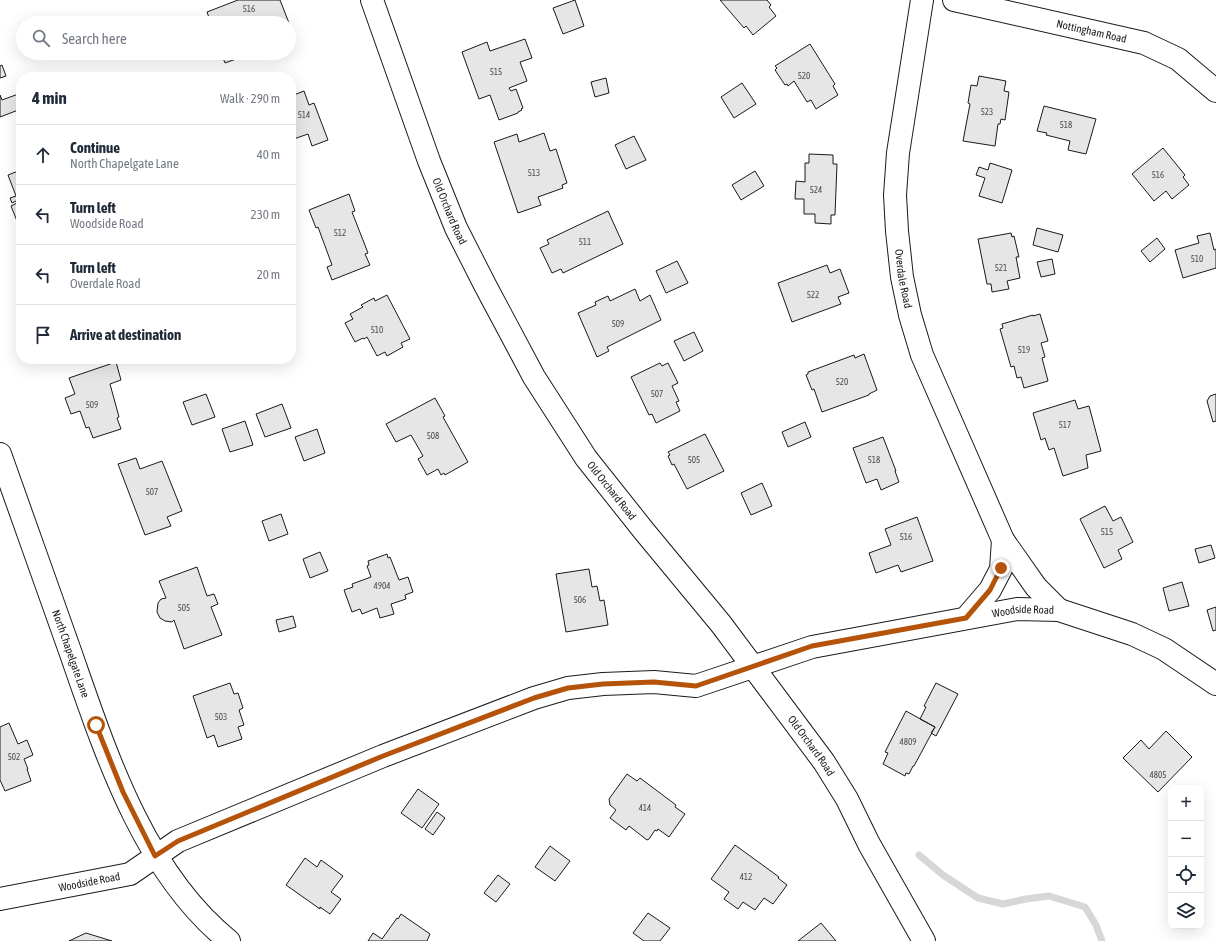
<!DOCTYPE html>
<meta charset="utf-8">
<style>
body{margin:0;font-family:"Asap Condensed",sans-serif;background:#f2f2f3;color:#1f2937}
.controls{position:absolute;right:12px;bottom:12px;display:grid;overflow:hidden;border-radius:8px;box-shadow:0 4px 16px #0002}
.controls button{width:36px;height:36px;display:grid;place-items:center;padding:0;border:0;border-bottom:1px solid #e0e1e3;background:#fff;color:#1f2937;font:20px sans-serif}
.stop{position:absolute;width:12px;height:12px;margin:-9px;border:3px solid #b45309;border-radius:50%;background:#fff}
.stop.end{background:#b45309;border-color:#fff;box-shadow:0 1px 4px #0008}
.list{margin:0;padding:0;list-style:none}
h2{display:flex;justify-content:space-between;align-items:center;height:52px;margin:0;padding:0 16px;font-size:17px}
h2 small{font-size:13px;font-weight:400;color:#747a83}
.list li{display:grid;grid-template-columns:26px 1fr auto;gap:12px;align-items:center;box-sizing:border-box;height:60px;padding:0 16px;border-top:1px solid #e0e1e3}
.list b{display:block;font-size:15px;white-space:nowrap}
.list p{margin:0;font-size:13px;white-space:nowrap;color:#747a83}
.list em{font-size:13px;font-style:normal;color:#747a83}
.icon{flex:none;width:22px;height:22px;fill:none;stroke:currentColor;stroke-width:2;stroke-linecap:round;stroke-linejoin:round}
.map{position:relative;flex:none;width:1216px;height:941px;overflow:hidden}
.search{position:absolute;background:#fff;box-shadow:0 4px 16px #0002;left:16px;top:16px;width:280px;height:44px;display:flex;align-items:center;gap:10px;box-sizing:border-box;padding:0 14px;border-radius:22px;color:#747a83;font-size:15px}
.panel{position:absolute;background:#fff;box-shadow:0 4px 16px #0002;left:16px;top:72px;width:280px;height:292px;border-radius:16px}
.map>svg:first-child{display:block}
</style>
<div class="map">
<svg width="1216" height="941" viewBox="0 0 1216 941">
<rect width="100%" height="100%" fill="#fff"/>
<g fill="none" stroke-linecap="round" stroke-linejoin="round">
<path stroke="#d7d7d7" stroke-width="7" d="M919 855 943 875 978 898 1003 904 1026 899 1049 896 1085 907 1096 925 1102 941"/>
</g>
<path fill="#e6e6e6" stroke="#1a1a1a" d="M238 0H280L289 23H211L207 12Z
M575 0 584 26 563 34 553 8Z
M720 0H767L771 5 769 7 776 16 753 35 746 26 744 28Z
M525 39 532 58 520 62 527 81 509 88 511 91 516 89 523 108 521 109 522 110 518 112V113L499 120 490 95 479 99 462 52 487 42 490 51Z
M810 44 835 84 833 86 838 95 816 109 811 100 807 102 794 81 788 86 787 84 785 85 775 70 777 68 775 66Z
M221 53H250V54L225 63Z
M2 65 6 76 0 78V66Z
M979 76 1006 81 1004 91 1009 92 1005 120 1001 119 1000 124H998L995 146 963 141 970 104 968 103 971 85 977 86Z
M606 78 609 93 595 97 591 82Z
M742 83 756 104 734 118 721 97Z
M304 91 309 105 314 103 328 140 312 146 308 134 291 140V96Z
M21 93V109L0 117V95L2 100Z
M1044 106 1096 119 1086 154 1068 150 1070 141 1046 135 1047 133 1037 131Z
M544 133 550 151 556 149 567 183 562 185 563 188 538 197 541 205 518 213 494 142 517 134 519 142Z
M634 136 646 160 626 169 615 145Z
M1163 148 1185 175 1183 177 1189 185 1172 199 1166 191 1154 201 1132 174Z
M809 154 833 155V164H837L835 215H831V224L815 223V214H804V199H795L796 181 805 182V163H809Z
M990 163 1012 170 1002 203 979 196 985 178 976 175 979 167 988 170Z
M21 170V225L19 226 11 206 17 203 16 201 12 203 10 198 16 196 8 175Z
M755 171 764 186 741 200 732 185Z
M349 194 355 211 352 212 368 253 365 254 370 265 332 280 327 267 332 265 318 227 316 228 309 210Z
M608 211 623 244 563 273 561 269 552 273 540 248 549 244 547 240Z
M1037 228 1063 235 1058 252 1033 245Z
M1011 233 1012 237 1014 236 1019 257H1016L1020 278 1007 281 1009 289 992 292 991 284H987L978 239Z
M1210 233 1214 250 1216 249V268L1183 278 1175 250 1199 243 1197 236Z
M1157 238 1165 249 1150 262 1141 251Z
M1052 259 1055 274 1041 277 1037 262Z
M677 261 688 283 666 293 656 271Z
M827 265 830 273 840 269 849 293 838 297 841 304 792 322 778 283Z
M635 289 640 301 650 295 661 320 607 347 609 351 597 357 578 313 596 305 595 302 608 296 610 301Z
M387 295 410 339 401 343 403 347 387 356 385 352 377 356 367 337 364 339 363 338 355 342 345 323 353 319 350 314 363 307 361 305 374 298 375 301Z
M1040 314 1048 341 1041 343 1045 357 1042 358 1048 381 1024 388 1021 377 1017 378 1014 366 1011 367 1000 329 1003 328 1002 324 1033 315V316Z
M694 332 703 351 684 361 674 341Z
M864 354 877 390 869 394V395L822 412 814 389 812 390 806 375 808 374V372L854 355 855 358Z
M116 362 121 380 110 384 119 417 117 418 121 429 93 438 89 427 86 428 80 411 71 414 65 398 75 394 69 378Z
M660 363 662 366 668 363 678 383 672 386 679 401 676 402 680 411 656 423 652 414 649 415 631 377Z
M206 394 215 417 192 425 183 402Z
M1216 394V421L1213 422 1207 401 1210 396Z
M435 398 445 416 443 417 468 462 445 475 444 473 441 475 438 469 427 475 418 459 423 456 411 435 396 442 386 424Z
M1075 400 1078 409 1089 406 1101 451 1086 455 1088 468 1063 476 1054 448 1049 450 1045 438 1041 440 1033 413Z
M282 404 291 428 265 437 256 414Z
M245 421 253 445 230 452 222 429Z
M805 422 811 437 788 447 782 432Z
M317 429 325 453 304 461 295 437Z
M705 434 724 471 687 489 674 464 672 465 668 456 670 455 668 452Z
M883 437 896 471H895L899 482 881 490 877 479 866 483 853 448Z
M136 458 140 469 162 461 182 511 167 517 171 526 145 535 118 464Z
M762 483 772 506 751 515 741 493Z
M1105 506 1113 521 1121 517 1133 542 1118 550 1122 559 1104 568 1080 519Z
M281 514 288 534 269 541 262 521Z
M917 517 933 561 901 572 898 565 876 573 869 553 891 545 885 529Z
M1211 545 1215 558 1199 563 1195 549Z
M320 552 328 571 310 578 303 559Z
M387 554 388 558 390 557 399 580 408 577 413 592 405 595 406 599 391 604 394 614 380 618 377 608 362 614 360 609 352 612 344 590 353 587 352 584 371 577 367 566 369 565 368 561Z
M197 567 207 596 214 594 218 604 211 607 222 635 184 649 174 620 172 622 165 621 160 618 157 612 158 603 161 599 166 598 159 581Z
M589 569 592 587 597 586 600 601 604 600 608 625 566 632 556 574Z
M1182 582 1189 606 1169 611 1163 588Z
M1216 607V630L1213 631 1207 610Z
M293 616 296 627 279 632 276 620Z
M230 683 234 694 238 693 243 708 239 710 244 725 238 727 242 739 218 747 214 735 207 738 193 696Z
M936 683 958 694 936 736 931 733 935 727 920 719 926 707 924 706Z
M906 711 935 727 914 766H913L909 774 906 773 905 776 883 764 888 753 885 752Z
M9 723 18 744 27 740 33 755 24 759 28 769H27L31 781 5 791 0 780V727Z
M1166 731 1192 757 1158 792 1123 758 1141 740 1149 749Z
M627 774 637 781 640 778 676 805 675 807 685 814 669 837 658 829 657 831 655 830 649 839 647 840 629 826 626 830 610 818 616 810 610 805 609 799Z
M418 789 439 804 422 828 401 813Z
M437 812 445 818 433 835 425 829Z
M735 845 779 877 778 878 787 885 773 904 764 898 755 910 743 902 738 909 724 899 729 892 711 879Z
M550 846 570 861 555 881 535 867Z
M305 858 317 867 321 860 343 876 331 892 341 899 330 914 320 907V909L286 885Z
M498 875 510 884 496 902 484 893Z
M648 913 670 928 660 941H644L633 933Z
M401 914 430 934 427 941H368L373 933 382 939 397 918 398 919Z
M821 923 836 941H798Z
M86 933 112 941H69Z"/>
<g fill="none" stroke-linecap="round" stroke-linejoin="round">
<g stroke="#1a1a1a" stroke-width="24">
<g id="street">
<path id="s1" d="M372 0 429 161 456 228 485 285 534 377 586 458 644 531 721 624 824 762 847 799 869 844 924 941"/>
<path id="s2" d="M922 0 898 153 895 195 897 231 902 277 910 315 922 355 1003 540 1036 587 1059 610"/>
<path id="s3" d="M954 0 1144 43 1178 59 1216 91"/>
<path id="s4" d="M0 454C23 520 47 585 70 651 105 751 143 872 229 941"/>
<path d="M966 618 990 590 1001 569 1003 540"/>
<path id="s5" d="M0 899 130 874 178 841 383 756 534 698 568 688 603 684 654 682 696 686 812 647 1017 609 1059 610 1132 634 1164 649 1216 684"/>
</g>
</g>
<use href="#street" stroke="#fff" stroke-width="22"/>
</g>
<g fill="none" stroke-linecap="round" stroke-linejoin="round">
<path stroke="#b45309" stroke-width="5" d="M96 725 123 792 155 856 178 841 383 756 534 698 568 688 603 684 654 682 696 686 812 646 966 618 990 590 1001 568"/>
</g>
<g text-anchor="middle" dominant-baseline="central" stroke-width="3" stroke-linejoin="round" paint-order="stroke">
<g font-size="9" fill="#4d4d4d">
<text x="249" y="9">516</text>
<text x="496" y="72">515</text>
<text x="804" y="76">520</text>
<text x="987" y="112">523</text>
<text x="304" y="115">514</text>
<text x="1066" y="125">518</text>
<text x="534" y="173">513</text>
<text x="1158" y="175">516</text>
<text x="816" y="190">524</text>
<text x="340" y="233">512</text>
<text x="585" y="242">511</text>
<text x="1197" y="259">510</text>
<text x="1001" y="268">521</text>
<text x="813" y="295">522</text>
<text x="618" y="324">509</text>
<text x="377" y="330">510</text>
<text x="1024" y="350">519</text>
<text x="842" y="382">520</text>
<text x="657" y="394">507</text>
<text x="92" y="405">509</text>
<text x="1065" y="425">517</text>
<text x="433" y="436">508</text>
<text x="694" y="460">505</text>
<text x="874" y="460">518</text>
<text x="152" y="492">507</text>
<text x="1107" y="532">515</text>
<text x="906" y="537">516</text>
<text x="382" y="586">4904</text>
<text x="580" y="600">506</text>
<text x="184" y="608">505</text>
<text x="221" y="717">503</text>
<text x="908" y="742">4809</text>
<text x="14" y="757">502</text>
<text x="1158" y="775">4805</text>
<text x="645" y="808">414</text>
<text x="746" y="877">412</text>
</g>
<g font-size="11" fill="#1a1a1a" stroke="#fff">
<text stroke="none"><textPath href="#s3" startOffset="141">Nottingham Road</textPath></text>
<text stroke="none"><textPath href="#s1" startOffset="225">Old Orchard Road</textPath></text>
<text stroke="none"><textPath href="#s2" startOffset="281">Overdale Road</textPath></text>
<text stroke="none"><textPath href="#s1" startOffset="549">Old Orchard Road</textPath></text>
<text stroke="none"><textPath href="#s5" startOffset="1075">Woodside Road</textPath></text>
<text stroke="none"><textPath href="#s4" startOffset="212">North Chapelgate Lane</textPath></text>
<text stroke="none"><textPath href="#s1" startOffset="873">Old Orchard Road</textPath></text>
<text stroke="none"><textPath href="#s5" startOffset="91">Woodside Road</textPath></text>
</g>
</g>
</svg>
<div class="controls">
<button>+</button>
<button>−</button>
<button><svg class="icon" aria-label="locate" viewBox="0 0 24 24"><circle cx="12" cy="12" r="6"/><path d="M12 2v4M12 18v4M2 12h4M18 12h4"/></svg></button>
<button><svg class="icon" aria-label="layers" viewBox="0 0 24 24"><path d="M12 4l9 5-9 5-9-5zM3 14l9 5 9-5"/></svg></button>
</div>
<div class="stop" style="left:96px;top:725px"></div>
<div class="stop end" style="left:1001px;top:568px"></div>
<div class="search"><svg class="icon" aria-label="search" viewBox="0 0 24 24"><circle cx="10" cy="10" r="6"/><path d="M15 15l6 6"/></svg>Search here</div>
<section class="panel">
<h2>4 min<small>Walk · 290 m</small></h2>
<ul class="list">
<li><svg class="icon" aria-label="ahead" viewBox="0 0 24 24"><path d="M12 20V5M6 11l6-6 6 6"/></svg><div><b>Continue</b><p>North Chapelgate Lane</p></div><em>40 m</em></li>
<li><svg class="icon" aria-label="left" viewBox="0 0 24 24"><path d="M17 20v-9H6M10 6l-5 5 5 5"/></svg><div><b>Turn left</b><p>Woodside Road</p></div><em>230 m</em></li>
<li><svg class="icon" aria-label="left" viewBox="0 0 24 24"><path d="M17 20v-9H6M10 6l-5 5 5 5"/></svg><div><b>Turn left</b><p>Overdale Road</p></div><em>20 m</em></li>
<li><svg class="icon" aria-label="arrive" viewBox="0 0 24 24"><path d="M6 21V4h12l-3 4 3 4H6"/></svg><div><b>Arrive at destination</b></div></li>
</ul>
</section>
</div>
